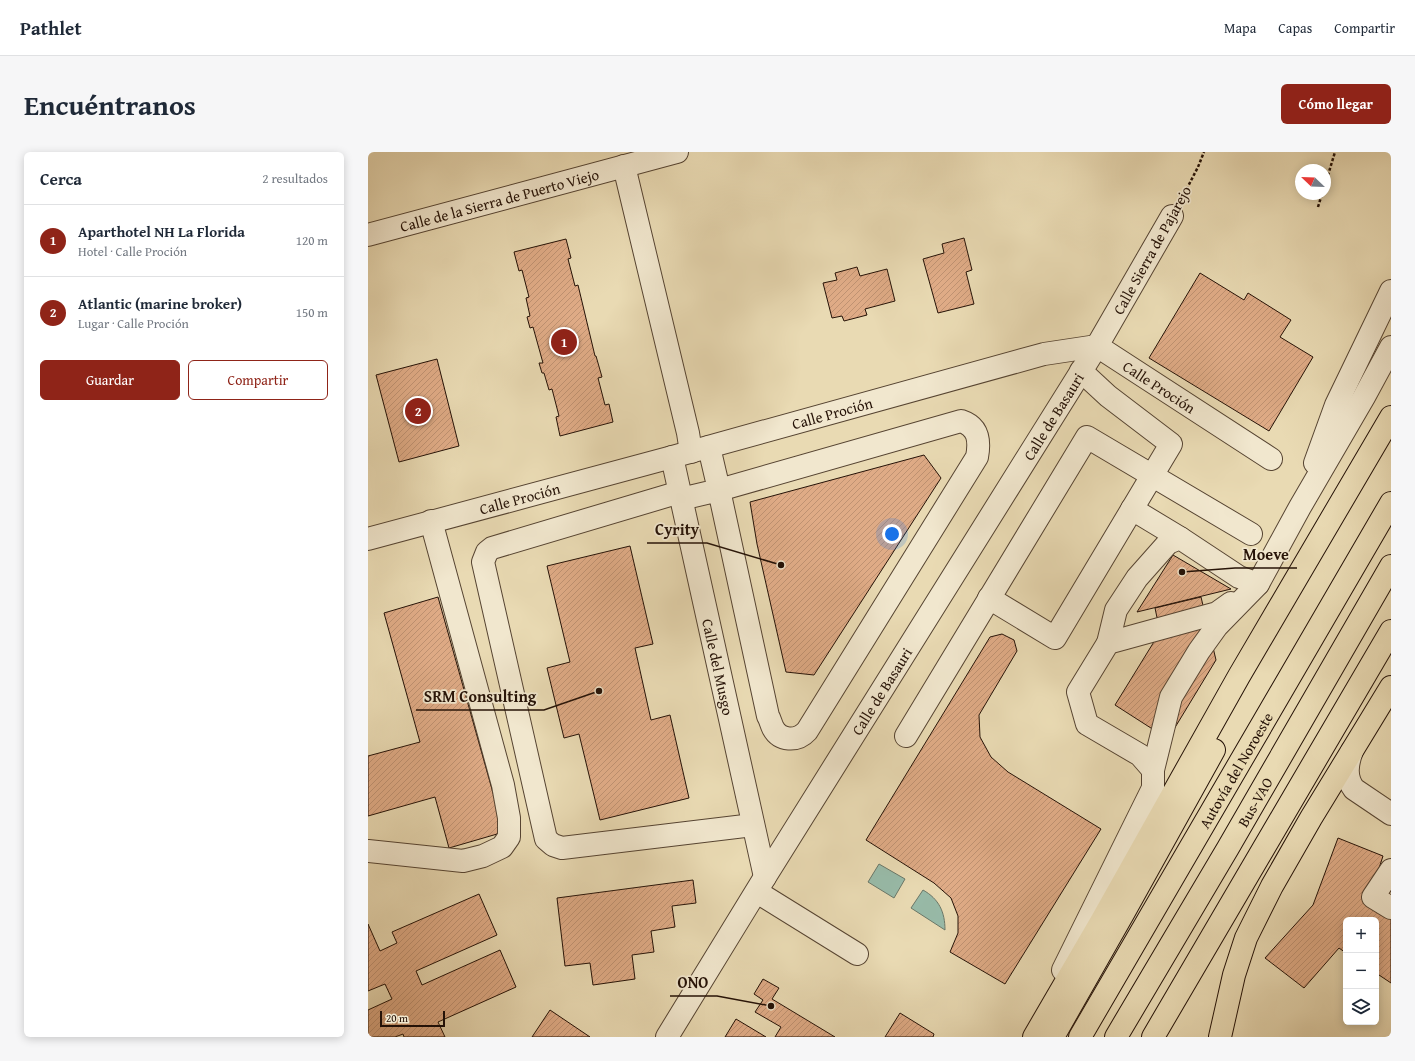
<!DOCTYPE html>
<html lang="es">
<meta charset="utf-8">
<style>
body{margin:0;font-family:"Gentium Book Plus",serif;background:#f6f6f7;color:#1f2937}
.controls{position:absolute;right:12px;bottom:12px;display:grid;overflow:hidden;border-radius:6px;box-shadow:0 2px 10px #0003}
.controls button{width:36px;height:36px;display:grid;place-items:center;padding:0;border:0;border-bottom:1px solid #e0e1e3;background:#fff;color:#1f2937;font:20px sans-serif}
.compass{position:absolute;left:927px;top:12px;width:36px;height:36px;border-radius:50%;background:#fff;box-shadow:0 2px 10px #0003;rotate:293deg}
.scale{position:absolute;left:12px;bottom:10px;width:65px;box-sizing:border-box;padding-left:4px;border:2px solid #251207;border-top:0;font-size:11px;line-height:14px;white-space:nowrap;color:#251207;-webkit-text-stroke:3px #f1e7ce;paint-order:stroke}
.you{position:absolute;left:524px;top:382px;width:14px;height:14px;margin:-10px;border:3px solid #fff;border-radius:50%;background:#1a73e8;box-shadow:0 0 0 6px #1a73e833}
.badge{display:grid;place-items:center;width:26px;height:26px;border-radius:50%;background:#8f2418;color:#fff;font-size:13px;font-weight:700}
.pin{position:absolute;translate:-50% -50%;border:2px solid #fff;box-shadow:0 1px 4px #0006}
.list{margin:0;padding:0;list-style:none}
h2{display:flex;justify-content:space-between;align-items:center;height:52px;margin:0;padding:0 16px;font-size:17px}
h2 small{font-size:13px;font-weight:400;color:#747a83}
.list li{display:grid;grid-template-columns:26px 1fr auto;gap:12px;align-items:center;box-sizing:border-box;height:72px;padding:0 16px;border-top:1px solid #e0e1e3}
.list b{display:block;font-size:15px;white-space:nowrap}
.list p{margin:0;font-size:13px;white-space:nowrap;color:#747a83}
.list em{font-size:13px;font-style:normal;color:#747a83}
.actions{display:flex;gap:8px;padding:12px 16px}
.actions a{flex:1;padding:9px 0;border:1px solid #8f2418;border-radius:6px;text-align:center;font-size:14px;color:#8f2418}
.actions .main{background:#8f2418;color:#fff}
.icon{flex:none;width:22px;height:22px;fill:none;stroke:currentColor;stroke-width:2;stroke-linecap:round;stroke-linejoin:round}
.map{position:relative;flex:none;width:1023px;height:885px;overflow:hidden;border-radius:6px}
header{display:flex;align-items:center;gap:24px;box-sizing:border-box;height:56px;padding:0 20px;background:#fff;border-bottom:1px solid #e0e1e3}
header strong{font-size:19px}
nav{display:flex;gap:22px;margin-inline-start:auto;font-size:14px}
.intro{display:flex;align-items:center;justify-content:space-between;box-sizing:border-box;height:96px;padding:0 24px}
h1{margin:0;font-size:28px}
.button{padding:10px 18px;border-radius:6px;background:#8f2418;color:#fff;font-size:14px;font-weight:700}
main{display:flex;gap:24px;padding:0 24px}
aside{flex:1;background:#fff;border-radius:6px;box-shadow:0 2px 10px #0003}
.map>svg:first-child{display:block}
</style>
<header>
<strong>Pathlet</strong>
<nav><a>Mapa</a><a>Capas</a><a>Compartir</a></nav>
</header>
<div class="intro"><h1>Encuéntranos</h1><a class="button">Cómo llegar</a></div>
<main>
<aside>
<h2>Cerca<small>2 resultados</small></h2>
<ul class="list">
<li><span class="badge">1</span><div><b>Aparthotel NH La Florida</b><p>Hotel · Calle Proción</p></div><em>120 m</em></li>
<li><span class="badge">2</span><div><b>Atlantic (marine broker)</b><p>Lugar · Calle Proción</p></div><em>150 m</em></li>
</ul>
<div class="actions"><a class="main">Guardar</a><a>Compartir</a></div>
</aside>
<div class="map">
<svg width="1023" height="885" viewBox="0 0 1023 885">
<defs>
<pattern id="building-hatch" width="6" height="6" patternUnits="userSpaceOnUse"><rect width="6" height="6" fill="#dfab86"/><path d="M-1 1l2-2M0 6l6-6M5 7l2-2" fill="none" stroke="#bf9272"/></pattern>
</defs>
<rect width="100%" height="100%" fill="#e9dab3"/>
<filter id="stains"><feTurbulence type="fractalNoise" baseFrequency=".005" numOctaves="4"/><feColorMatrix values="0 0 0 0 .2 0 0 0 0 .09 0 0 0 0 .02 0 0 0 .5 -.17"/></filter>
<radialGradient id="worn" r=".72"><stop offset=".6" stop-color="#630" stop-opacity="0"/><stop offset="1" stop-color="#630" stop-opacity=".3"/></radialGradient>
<path fill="#98bba9" stroke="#6a7768" d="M511 712 537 727 526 746 500 730Z
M555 738C571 747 577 760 577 778L543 756Z"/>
<path fill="url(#building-hatch)" stroke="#251207" d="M596 86 604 118 598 120 606 152 570 161 555 107 576 101 574 92Z
M198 87 203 106 200 107 207 134 210 133 227 204H228L234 225 230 226 237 253 241 252 245 270 192 284 188 265 191 264 184 237 181 238 176 221H174L171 211H175L165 175 162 176 159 165 162 164 158 146 161 145 154 118 151 119 146 100Z
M489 115 492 124 519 117 527 149 497 157 499 163 476 169 474 164 464 166 455 131 469 128 467 121Z
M832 121 876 148 880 141 923 168 912 185 945 205 901 279 781 206Z
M69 207 91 294 31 310 8 223Z
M556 303 573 326 446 523 418 520 389 392 382 350Z
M262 394 285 492 267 496 283 568 302 563 321 646 232 668 211 582 196 586 179 516 202 510 179 414Z
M805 403 863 437 769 460Z
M70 445 136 680 81 696 67 645 0 664V604L52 590 16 461Z
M833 445 848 508 800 587 747 553 792 480 787 456Z
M634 482 646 488 649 499 611 563 612 585 623 605 640 620 733 677 637 832 582 800 590 781V764L583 746 566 731 498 688 622 485Z
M970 686 1015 704 999 753 1023 767V831L1008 821V768H978V801L971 796 936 836 897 806 945 753Z
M325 728 328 751 304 754 307 775 283 779 286 800 264 803 267 827 225 833 222 811 197 814 189 746Z
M111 742 129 783 48 819 54 833 132 798 148 835 70 870 77 885H36L35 882 27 885H0V858L24 847 17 832 0 839V772L12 799 29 791 24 780Z
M395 827 411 836 404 847 467 885H407L413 875 387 860 395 848 386 842Z
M182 858 222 885H164Z
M532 861 566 882 565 885H517Z
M368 867 398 885H357Z"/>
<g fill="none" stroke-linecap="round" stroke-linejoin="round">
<g stroke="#564432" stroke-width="24">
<g id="minor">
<path d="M256 14 320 281 323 300"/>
<path id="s1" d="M0 83 309 0"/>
<path id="s2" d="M304 305 397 725"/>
<path d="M947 311 968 253 1023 139"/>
<path d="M312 340 124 396 119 400 115 410 178 687 185 693 194 696 385 673"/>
<path d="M313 347 351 338 400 564C402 567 403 572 405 576 412 589 429 590 439 579L609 305C612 289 611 275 593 269L351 338 341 295"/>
<path d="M764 357 812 386"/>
<path id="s3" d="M0 387 304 305 676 202 729 194 903 307"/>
<path d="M621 446 687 486 803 292 740 244 713 219"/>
<path d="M740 491 748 458 769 426 800 391 812 386 871 425 890 432"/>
<path d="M538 584 719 285 883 382"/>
<path d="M984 599C979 612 977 625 986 637L1023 662"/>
<path d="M785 618 772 603 719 572 710 540 740 491 849 461 863 451"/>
<path d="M0 699 95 709 115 704 134 695 141 685V666L135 633 63 369"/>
<path d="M1023 718 1005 745 1023 756"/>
<path d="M389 740 489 802"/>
<path d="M695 818 785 636V618L803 545 831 499 849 474 890 432 932 355 996 245 1023 195"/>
<path id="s4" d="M299 885 397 725 729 194 804 64"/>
</g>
</g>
<g stroke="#251207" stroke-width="24">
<g id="highway">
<path d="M666 885 734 768 871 524 1023 265"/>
<path d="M685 885 756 760 846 598"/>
<path id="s5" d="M712 885 1023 351"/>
<path id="s6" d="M748 885 860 696 1023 414"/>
<path d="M785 885 1023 479"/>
<path d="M852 885 866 823 878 786 904 734 943 666 1023 535"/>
</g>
</g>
<path stroke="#251207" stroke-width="2.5" stroke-dasharray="3 2" stroke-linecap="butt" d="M957 33 967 0
M814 46 830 15 836 0
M950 55 954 42"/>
<use href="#minor" stroke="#f1e7ce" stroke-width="22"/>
<use href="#highway" stroke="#e9dab3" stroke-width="22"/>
</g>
<g text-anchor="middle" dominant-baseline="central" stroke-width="3.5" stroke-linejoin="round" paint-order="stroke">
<g font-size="15" fill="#251207" stroke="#f1e7ce">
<text stroke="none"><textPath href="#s1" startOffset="136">Calle de la Sierra de Puerto Viejo</textPath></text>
<text transform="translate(784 98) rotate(-61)">Calle Sierra de Pajarejo</text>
<text stroke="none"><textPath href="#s3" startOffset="829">Calle Proción</textPath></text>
<text stroke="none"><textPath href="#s3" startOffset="481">Calle Proción</textPath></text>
<text stroke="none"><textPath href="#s4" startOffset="731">Calle de Basauri</textPath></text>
<text stroke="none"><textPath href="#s3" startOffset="157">Calle Proción</textPath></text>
<text stroke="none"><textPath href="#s2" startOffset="215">Calle del Musgo</textPath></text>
<text stroke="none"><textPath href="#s4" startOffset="407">Calle de Basauri</textPath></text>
<text stroke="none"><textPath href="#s5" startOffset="309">Autovía del Noroeste</textPath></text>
<text stroke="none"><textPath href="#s6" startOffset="273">Bus-VAO</textPath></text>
</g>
</g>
<path fill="none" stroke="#251207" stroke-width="1.5" d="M413 413L339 391H279M814 420L867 416H929M231 539L176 558H48M403 854L349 844H302"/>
<g fill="#251207" stroke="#f1e7ce" stroke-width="1.5">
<circle cx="413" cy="413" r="4"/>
<circle cx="814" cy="420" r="4"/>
<circle cx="231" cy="539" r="4"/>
<circle cx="403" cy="854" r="4"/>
</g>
<g font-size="16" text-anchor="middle" font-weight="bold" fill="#251207" stroke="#f1e7ce" stroke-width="3.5" stroke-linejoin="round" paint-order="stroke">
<text x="309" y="383">Cyrity</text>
<text x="898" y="408">Moeve</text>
<text x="112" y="550">SRM Consulting</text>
<text x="325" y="836">ONO</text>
</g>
<rect width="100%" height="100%" filter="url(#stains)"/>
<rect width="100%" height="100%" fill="url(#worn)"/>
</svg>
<div class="controls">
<button>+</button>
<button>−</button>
<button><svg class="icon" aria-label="layers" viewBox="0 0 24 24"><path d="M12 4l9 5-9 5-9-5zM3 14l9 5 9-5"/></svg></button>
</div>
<svg class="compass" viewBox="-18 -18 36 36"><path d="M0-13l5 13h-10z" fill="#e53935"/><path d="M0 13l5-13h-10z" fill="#747a83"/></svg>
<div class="scale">20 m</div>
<div class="you"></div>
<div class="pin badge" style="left:196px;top:190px">1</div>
<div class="pin badge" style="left:50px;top:259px">2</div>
</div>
</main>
